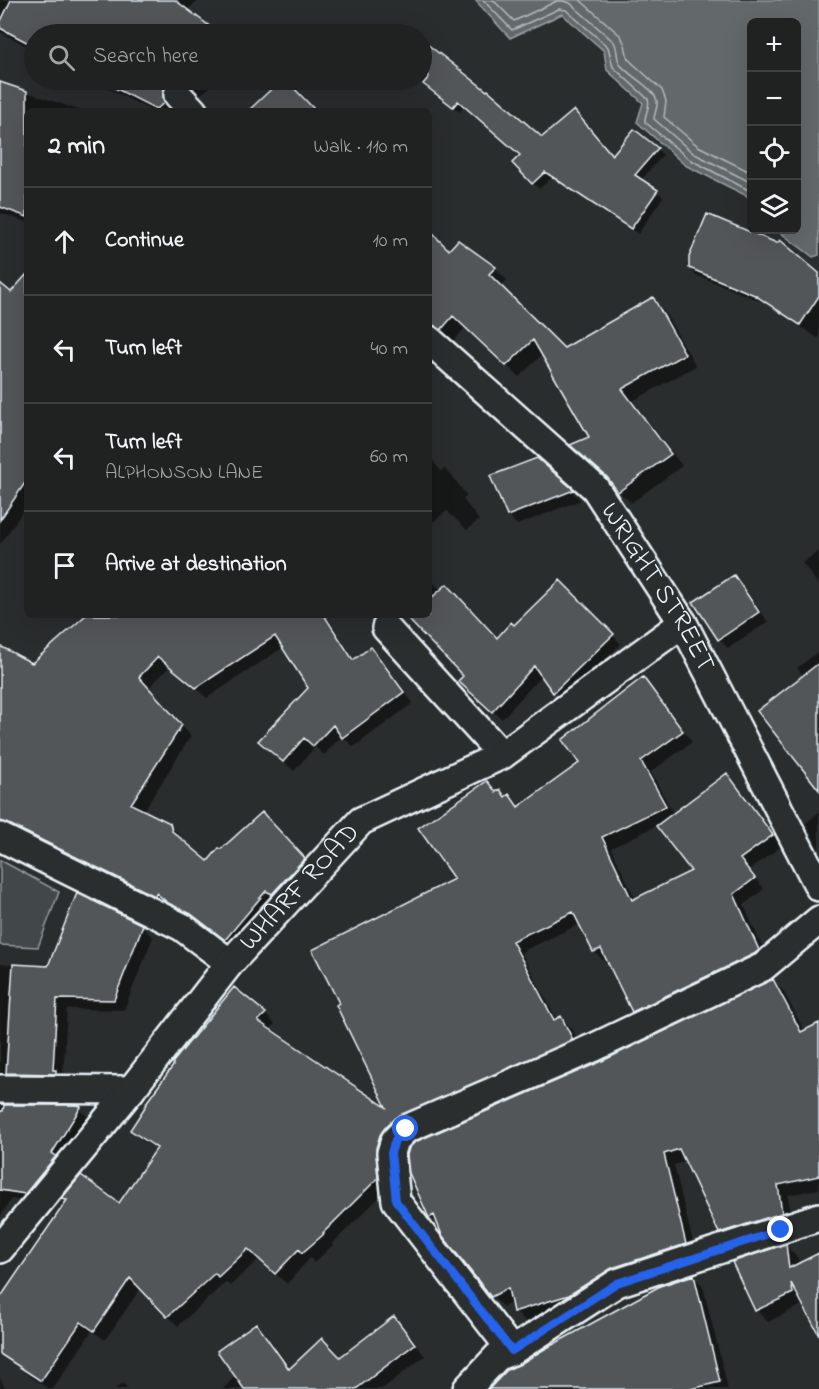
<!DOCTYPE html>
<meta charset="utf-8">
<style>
body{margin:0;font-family:"Indie Flower",sans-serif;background:#282a2a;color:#f1f3f6}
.controls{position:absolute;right:18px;top:18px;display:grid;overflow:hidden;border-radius:9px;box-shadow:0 6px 24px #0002}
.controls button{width:54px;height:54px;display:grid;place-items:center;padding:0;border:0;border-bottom:2px solid #3d3f40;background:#202222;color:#f1f3f6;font:30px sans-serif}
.stop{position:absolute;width:18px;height:18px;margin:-14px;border:4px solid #2563eb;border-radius:50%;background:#fff}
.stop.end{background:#2563eb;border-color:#fff;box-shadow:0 2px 6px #0008}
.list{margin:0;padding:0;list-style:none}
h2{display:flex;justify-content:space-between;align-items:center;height:78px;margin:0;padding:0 24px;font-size:26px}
h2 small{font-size:20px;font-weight:400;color:#a2a4a5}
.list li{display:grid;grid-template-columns:39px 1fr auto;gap:18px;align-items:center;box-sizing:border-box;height:108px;padding:0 24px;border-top:2px solid #3d3f40}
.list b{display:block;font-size:22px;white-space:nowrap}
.list p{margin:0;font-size:20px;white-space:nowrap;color:#a2a4a5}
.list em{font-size:20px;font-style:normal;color:#a2a4a5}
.icon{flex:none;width:33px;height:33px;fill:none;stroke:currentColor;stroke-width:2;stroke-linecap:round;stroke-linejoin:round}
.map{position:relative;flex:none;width:819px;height:1389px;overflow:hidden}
.search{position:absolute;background:#202222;box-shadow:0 6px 24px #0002;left:24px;top:24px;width:408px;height:66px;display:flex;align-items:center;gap:15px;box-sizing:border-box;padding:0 21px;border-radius:33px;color:#a2a4a5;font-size:22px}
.panel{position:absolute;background:#202222;box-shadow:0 6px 24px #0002;left:24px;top:108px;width:408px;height:510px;border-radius:9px}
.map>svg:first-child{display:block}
</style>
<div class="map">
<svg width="819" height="1389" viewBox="0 0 819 1389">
<rect width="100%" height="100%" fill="#2a2d2e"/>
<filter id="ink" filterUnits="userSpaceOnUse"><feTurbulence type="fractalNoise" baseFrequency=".0167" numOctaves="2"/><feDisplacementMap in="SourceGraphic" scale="12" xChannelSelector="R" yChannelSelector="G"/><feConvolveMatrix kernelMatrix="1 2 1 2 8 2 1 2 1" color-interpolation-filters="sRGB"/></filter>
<g filter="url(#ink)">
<path fill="#424648" stroke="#959ca0" stroke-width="1.5" d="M0 860 59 892 38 947 0 945Z"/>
<path fill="#63686b" stroke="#989fa3" stroke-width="1.5" d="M475 0H819V255L813 257 781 233 780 230H796V22H752L751 198 685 165 637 122 643 103 607 70 604 51 562 14 510 38Z"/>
<path fill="#0007" fill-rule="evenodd" d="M0 0H200L186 11 217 34H34V50L0 32Z
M422 42 542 139 613 157 657 149 663 155 641 180 657 191 663 197 638 234 552 177 539 189 514 163 521 156 464 106 460 112 431 90 430 77 423 71 422 73Z
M92 80H219L201 94 195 90 186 89 173 102V111H152Z
M397 80H416L409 89Z
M0 83 82 111H27V222L0 213Z
M708 216 819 274V339L765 303 696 275 687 266Z
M429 232 449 252 495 268 507 280 500 287 564 349 652 299 664 311 696 366 633 401 682 466 631 503 619 491 611 481 591 438 543 354 519 377 466 327 454 341 445 336 436 337 429 342Z
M27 276V505L0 545V299L12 294Z
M429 456 441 471 444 468 453 477 467 496 463 499 479 520 467 530 447 511 429 525Z
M537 459 581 500 517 525 508 515Z
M819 551V585L802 563Z
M429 577 441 591 498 640 514 627 560 582 621 644 563 701 555 692 542 675 502 719 469 690 465 676 410 615H429Z
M734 577 743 586 768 622 728 648 719 639Z
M88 615H326L355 661 371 649 381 660 413 703 354 747 342 736 324 755 315 747 294 771 271 751 310 688 284 647 207 698 170 666 148 689 191 736 143 812 169 825 180 835 181 841 208 863 221 851 273 824 314 870 236 949 203 924 181 913 167 901 165 905 0 826V648L33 665Z
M819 651V786L804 677 797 668Z
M643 679 654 690 692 742 651 772 674 815 726 775 737 785 782 846 749 870 764 889 744 905 768 961 643 1022 633 1011 608 960 605 962 594 951 580 924 521 952 557 1020 561 1018 572 1028 582 1050 406 1128 388 1189 332 1244 333 1245 314 1263 310 1258 287 1284 259 1259 230 1286 226 1282 178 1326 141 1288 105 1340 92 1331 53 1389H49L28 1375 0 1345V1289L5 1293 67 1203 63 1199 120 1205 158 1150 142 1140 132 1130 265 1014 275 1024 269 1031 389 1111 456 880 496 793 500 791 507 797 509 796 520 807 581 763ZM658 825 694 871 636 900 611 848Z
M819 812V850L806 823Z
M142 927 153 937 124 1010 67 1009 63 1079 0 1088V964L49 967Z
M773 981 784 992 805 1032 819 1041V1189L788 1195 792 1223 731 1243 720 1232 686 1161 674 1165 696 1255 581 1305 526 1322 515 1311 513 1302 503 1307 492 1296 441 1227 430 1217 602 1063Z
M0 1106 77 1107 90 1119 36 1203 11 1199 0 1217Z
M786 1246 798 1258 799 1265 819 1255V1335L804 1304 768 1322 756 1310ZM799 1288 800 1291 759 1310V1307Z
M693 1276 703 1286 728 1389H508Z
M393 1318 405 1330 425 1356 382 1389H223L236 1375 256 1325 267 1336 291 1369 341 1359Z
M0 1377 5 1389H0Z
M123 1383 129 1389H115Z"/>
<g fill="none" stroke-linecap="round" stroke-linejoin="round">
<path stroke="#b3bac0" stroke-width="1.5" d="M483 0 512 30 559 9 566 10 608 47 613 67 648 99C651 107 644 114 645 122L689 159 752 192
M493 0 514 21 557 1H563L570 3 614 42C618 49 616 58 620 64 628 76 654 87 657 101 658 108 654 114 654 119L693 153 752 183
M580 0 621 36 625 45 628 59 662 90 666 101 664 117 698 146 752 173"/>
</g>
<path fill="#535759" stroke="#e8f1f8" stroke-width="1.5" d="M11 0H175L220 34H34V46L0 28V23Z
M422 40 487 91 488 90 542 137 574 110 612 155 634 129 658 148 635 175 658 190 631 229 545 172 532 184 512 163 520 155 458 101 453 107 423 84 429 77 422 70Z
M99 80H196L189 84 182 80H175L168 83 163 91V98L165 103 156 109Z
M281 80H286L316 111H248Z
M0 82 27 91V217L0 207Z
M707 214 777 243 780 240 819 273V296L800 325 756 296H757L689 268V257Z
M429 230 449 250 458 240 496 267 489 274 564 348 653 297 685 354 622 389 671 454 618 492 607 477 570 445 589 437 533 340 506 366 453 316 441 330 433 325H429Z
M27 274V480L0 520V283L11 292Z
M537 458 574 490 507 516 490 476Z
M734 575 759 612 718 640 693 602Z
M560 580 614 634 553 693 534 666 492 712 458 681 463 676 409 620 414 615H429V600L447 584 497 638 511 622 514 625Z
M86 615H324L353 660 371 647 404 692 342 738 333 725 313 746 304 738 283 762 258 741 308 688 275 636 196 688 158 657 139 677 182 725 131 804 170 823 172 831 208 861 219 848 221 849 262 812 305 858 272 894 266 891 225 940 191 914 168 903 156 893 155 896 7 823 0 821V646L32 663Z
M819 663V790L757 711Z
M643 677 683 731 641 761 666 806 602 837 632 900 691 871 656 826 727 773 773 835 740 859 755 878 734 894 759 950 754 954 632 1012 601 949 593 952 573 912 512 941 554 1020 561 1016 573 1040 395 1118 384 1129 380 1135 376 1148 378 1178 323 1233 324 1234 302 1253 299 1249 275 1274 248 1249 218 1277 215 1273 167 1317 130 1278 94 1331 81 1322 41 1381 0 1354V1298L67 1200 61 1199 81 1175 119 1203 157 1148 130 1130 147 1104 146 1103 173 1066V1062L234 987 266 1013 258 1021 386 1107 336 1005 339 1003 312 950 454 879 418 828 487 781 496 792 500 789 505 797 509 794 518 807 579 763 562 740Z
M77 893 143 925 114 1000 57 999 53 1070H56V1074L6 1073 13 964 48 966Z
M773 979 801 1032 819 1023V1176L778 1185 782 1213 719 1233 679 1149 664 1154 686 1244 612 1268 569 1295 513 1312 508 1288 491 1297 442 1235 434 1215 429 1218 409 1173 407 1155 409 1148 415 1142 602 1061Z
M4 1105H78L81 1107 52 1153 56 1156 25 1194 0 1190V1111H3Z
M786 1244 789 1268 819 1253V1335L791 1283 793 1293 755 1311 732 1262Z
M694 1275 720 1382 691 1389H489L507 1370 520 1364 543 1350 660 1286Z
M394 1316 415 1344 356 1389H244L217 1351 256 1323 289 1369 322 1338 340 1357Z"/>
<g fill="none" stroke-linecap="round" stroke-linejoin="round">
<g stroke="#e8f1f8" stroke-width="32">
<g id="street">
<path d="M178 95 193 111"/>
<path id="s1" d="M429 340 595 488 683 623 819 887"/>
<path d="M386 628 502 755"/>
<path d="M0 837 182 927 230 963"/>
<path d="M0 1089 131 1090"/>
<path id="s2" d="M0 1249 131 1090 230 963 361 821 502 755 683 623"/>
<path d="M512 1351 396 1201 391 1153 395 1140 406 1129 595 1047 763 967 819 920"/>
<path d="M467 1389 498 1356 512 1351 617 1283 819 1217"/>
</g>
</g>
<use href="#street" stroke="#2a2d2e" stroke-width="27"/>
</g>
</g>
<g fill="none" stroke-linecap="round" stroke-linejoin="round" filter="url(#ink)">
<path stroke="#2563eb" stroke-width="8" d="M406 1129 395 1140 391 1153 396 1201 512 1351 617 1283 781 1230"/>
</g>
<g text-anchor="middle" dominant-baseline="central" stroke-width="6" stroke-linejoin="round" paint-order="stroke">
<g font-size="27" fill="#e8f1f8" stroke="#2a2d2e">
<text stroke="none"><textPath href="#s1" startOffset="340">WRIGHT STREET</textPath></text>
<text stroke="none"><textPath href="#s2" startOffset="470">WHARF ROAD</textPath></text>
</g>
</g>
</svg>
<div class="controls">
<button>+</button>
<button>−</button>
<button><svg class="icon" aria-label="locate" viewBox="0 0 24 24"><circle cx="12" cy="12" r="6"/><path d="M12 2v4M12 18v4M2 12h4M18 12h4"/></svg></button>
<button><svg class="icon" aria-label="layers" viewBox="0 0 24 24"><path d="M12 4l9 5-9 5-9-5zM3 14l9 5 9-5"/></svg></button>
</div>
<div class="stop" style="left:406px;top:1129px"></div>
<div class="stop end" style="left:781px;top:1230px"></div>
<div class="search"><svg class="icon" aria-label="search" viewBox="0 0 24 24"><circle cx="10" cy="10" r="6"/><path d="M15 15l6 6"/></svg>Search here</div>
<section class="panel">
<h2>2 min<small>Walk · 110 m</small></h2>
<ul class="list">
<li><svg class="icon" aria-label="ahead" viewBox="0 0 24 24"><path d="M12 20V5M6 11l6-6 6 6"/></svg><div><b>Continue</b></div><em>10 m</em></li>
<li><svg class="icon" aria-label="left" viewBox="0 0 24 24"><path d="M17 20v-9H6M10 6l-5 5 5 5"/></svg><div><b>Turn left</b></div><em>40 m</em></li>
<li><svg class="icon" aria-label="left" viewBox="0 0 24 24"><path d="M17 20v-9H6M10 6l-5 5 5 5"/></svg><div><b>Turn left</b><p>ALPHONSON LANE</p></div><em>60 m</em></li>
<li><svg class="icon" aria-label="arrive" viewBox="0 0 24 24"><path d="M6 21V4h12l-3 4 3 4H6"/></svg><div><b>Arrive at destination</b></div></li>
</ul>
</section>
</div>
